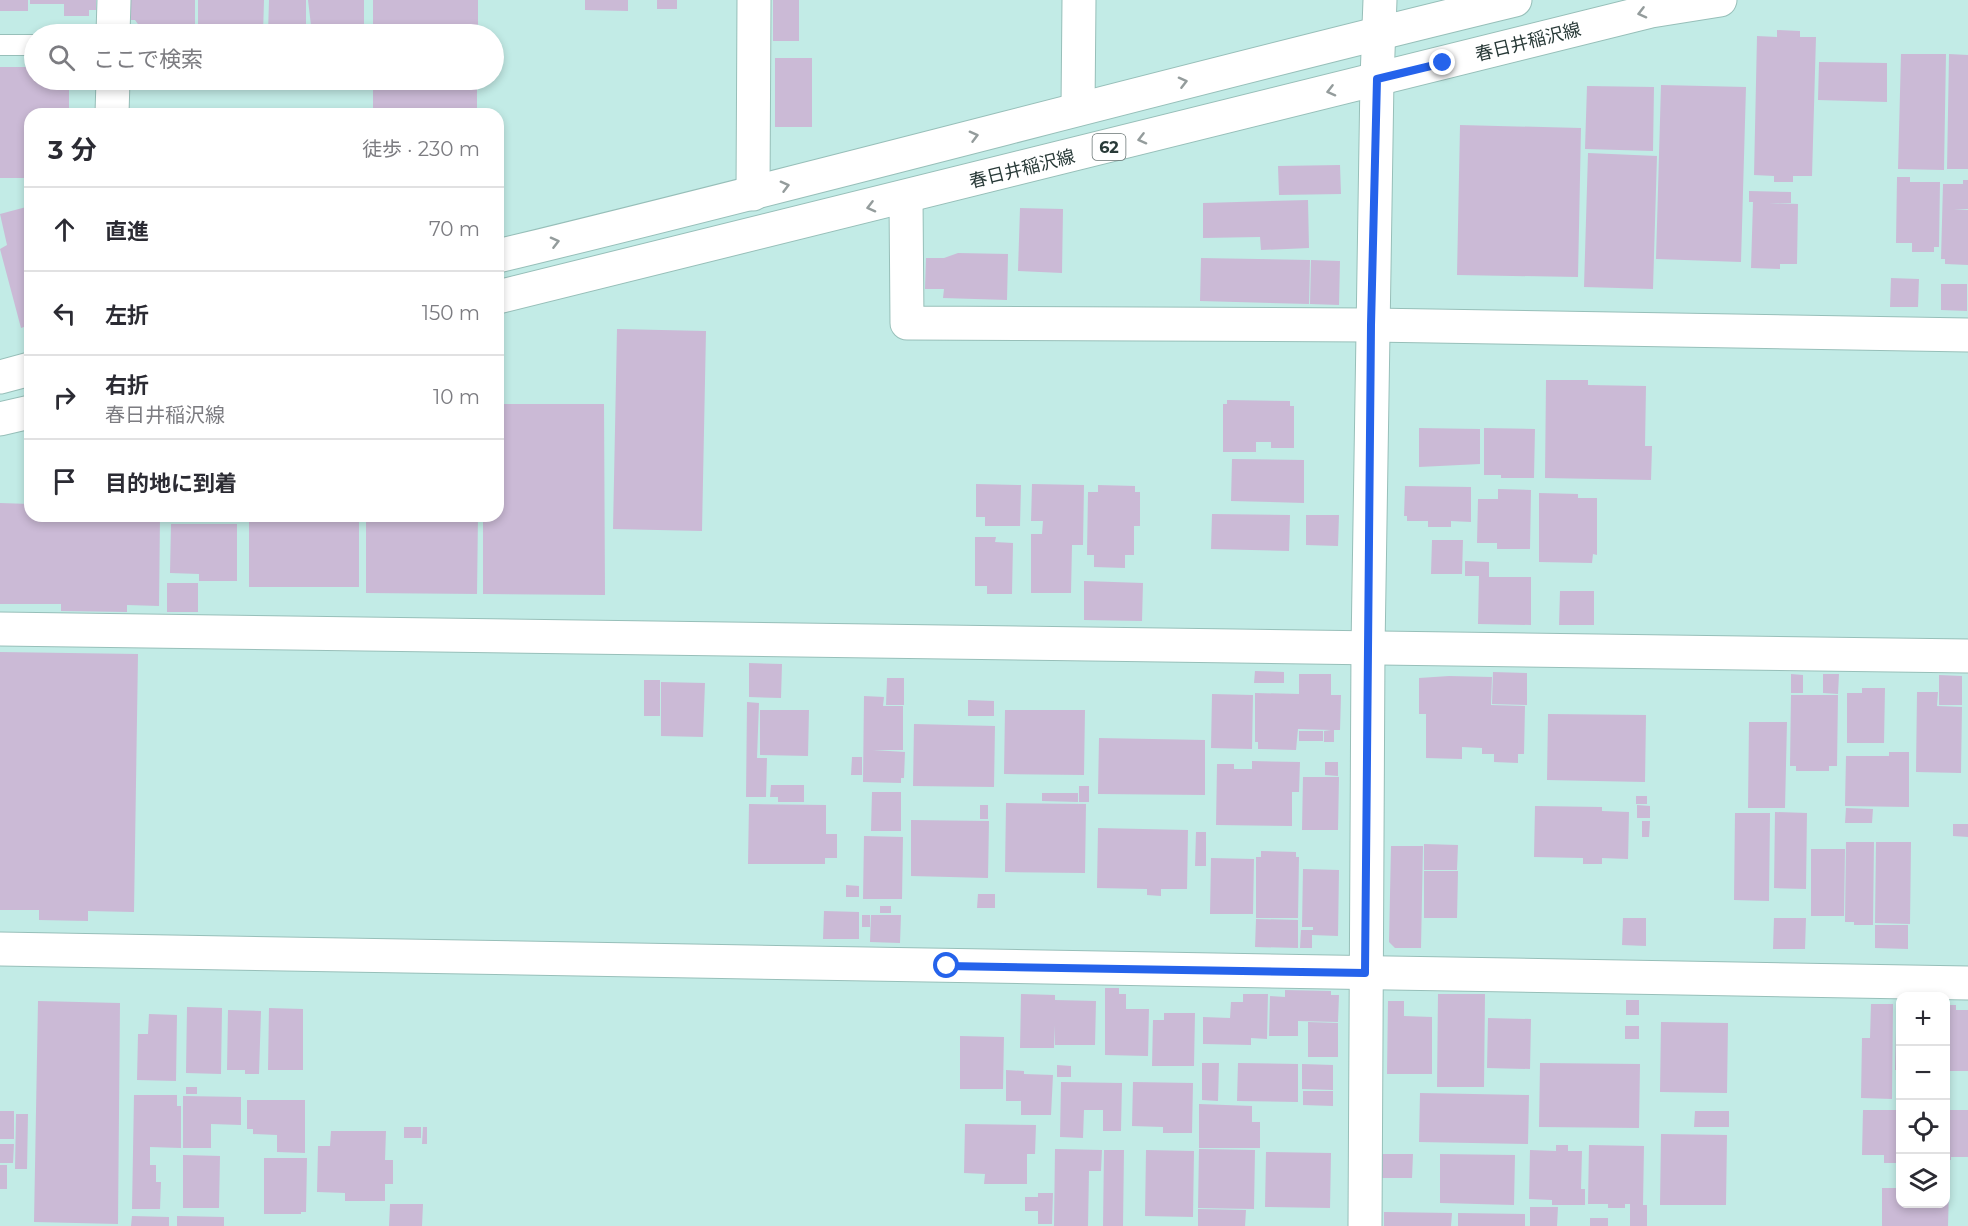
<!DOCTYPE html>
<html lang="ja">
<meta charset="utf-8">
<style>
body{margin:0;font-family:Montserrat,"Noto Sans JP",sans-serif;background:#f7f7f7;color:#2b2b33}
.controls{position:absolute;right:18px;bottom:18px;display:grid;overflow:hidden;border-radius:12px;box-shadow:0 3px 9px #0003}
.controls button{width:54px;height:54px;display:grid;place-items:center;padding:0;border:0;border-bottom:2px solid #e1e1e2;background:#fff;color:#2b2b33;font:30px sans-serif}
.stop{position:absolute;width:18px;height:18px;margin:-14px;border:4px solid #2563eb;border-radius:50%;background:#fff}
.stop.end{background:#2563eb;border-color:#fff;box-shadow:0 2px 6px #0008}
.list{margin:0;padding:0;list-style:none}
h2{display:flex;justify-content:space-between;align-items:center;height:78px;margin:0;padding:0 24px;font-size:26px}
h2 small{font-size:20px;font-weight:400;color:#7c7c81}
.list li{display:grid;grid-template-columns:39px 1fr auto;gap:18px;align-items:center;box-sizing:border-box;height:84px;padding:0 24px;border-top:2px solid #e1e1e2}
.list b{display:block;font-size:22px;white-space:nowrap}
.list p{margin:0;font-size:20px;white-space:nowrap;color:#7c7c81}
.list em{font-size:20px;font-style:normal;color:#7c7c81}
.icon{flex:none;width:33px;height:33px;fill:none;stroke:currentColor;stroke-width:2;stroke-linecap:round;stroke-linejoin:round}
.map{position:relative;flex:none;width:1968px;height:1226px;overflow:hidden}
.search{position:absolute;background:#fff;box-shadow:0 3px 9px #0003;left:24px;top:24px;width:480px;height:66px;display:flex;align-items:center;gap:15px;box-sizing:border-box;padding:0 21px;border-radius:33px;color:#7c7c81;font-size:22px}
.panel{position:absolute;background:#fff;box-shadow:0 3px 9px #0003;left:24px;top:108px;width:480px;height:414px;border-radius:18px}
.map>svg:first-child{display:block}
</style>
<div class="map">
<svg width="1968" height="1226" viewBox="0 0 1968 1226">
<rect width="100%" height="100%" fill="#c2ebe6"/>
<path fill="#cbbad6" d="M0 0H28V11H0Z
M30 0H96V10H89V16H64V4H30Z
M131 0H195V34H174V27H140L135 20H131Z
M198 0H264L263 34H198Z
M269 0H306V34H268Z
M308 0H364V34H312Z
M373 0H478V34H373Z
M585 0H628V11L585 10Z
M657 0H677V9H657Z
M773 0H799V41H773Z
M1777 30 1800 31V37H1816L1812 176H1793V182H1774V176L1754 175 1757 36 1777 37Z
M1901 54H1946L1944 170 1898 169Z
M1949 54 1968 55V169H1947Z
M775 58H812V127H775Z
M1819 62 1887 63V102L1818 100Z
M0 67H34V80H69V114H30V178H0Z
M373 80H477V114H373Z
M1661 85 1746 87 1741 262 1656 259Z
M1587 86 1654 87 1653 151 1585 149Z
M1460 125 1581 128 1578 277 1457 275Z
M1588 153 1657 156 1653 289 1584 287Z
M1340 165 1341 194 1279 195 1278 166Z
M1897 177H1910V182H1940L1939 247H1934V252H1912V243H1896Z
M1963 180H1968V209L1954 210H1968V265L1945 264V259H1941L1943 184H1963Z
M1749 191 1791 192V203H1769L1798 204 1797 264H1780V269L1751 268 1753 202H1749Z
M1308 200 1309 248 1261 250 1260 237 1203 238V203Z
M30 206V325L21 328 0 249 7 245 0 214Z
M1020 208 1063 209 1062 273 1018 271Z
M958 253 1008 254 1007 300 943 298 944 289H925L926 258H944Z
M1201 258 1310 260 1309 304 1200 301Z
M1311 260 1340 261 1339 305 1310 304Z
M1891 278 1919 279 1918 307H1890Z
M1941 284H1967V311L1941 310Z
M617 329 706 331 702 531 613 529Z
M1546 380H1588V385L1646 386 1645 446H1652L1651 480 1545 478Z
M1227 400 1290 401V406H1294V448H1271V442H1256V452H1223V404H1227Z
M498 404H604L605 595 483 594V516H498Z
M1419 428 1480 429V464L1419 467Z
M1484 428 1535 429 1534 478H1501V475H1484Z
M1232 459 1304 460V503L1231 501Z
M976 484 1021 485 1020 526H985V517H976Z
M1032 484 1084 485 1083 545H1072L1071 593H1031V534H1042L1043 521H1031Z
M1098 485 1135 486V492H1140V526H1134V555H1125V568L1094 567V555H1087L1088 492H1098Z
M1405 486 1471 487V522L1451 521V527H1428V521H1407V516H1404Z
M1498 489 1531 490 1530 549H1497V543H1477L1478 499H1498Z
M1539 493 1578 494V498H1597V555L1593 554 1592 563 1539 562Z
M0 503 30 504V516H160L159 606 127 605V612L61 611V604H0Z
M1212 514 1290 515 1289 551 1211 549Z
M1306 515H1339L1338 546 1306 545Z
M249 516H359V587H249Z
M366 516H478L477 594 366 593Z
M171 524H237V581H199V574L170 573Z
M975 537H996L995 542 1013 543 1012 594H987V586H975Z
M1432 540H1463L1462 574H1431Z
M1465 561 1489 562V577H1531V625L1478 624 1479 576H1465Z
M1084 581 1143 583 1142 621 1084 620Z
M167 583H198V612H167Z
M1560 591H1594V625H1559Z
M0 652 138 654 134 912 88 911V921L39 920V910H0Z
M749 663 782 664 781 698 749 697Z
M1255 671 1284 672V683H1254Z
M1493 672 1527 673V705L1492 704Z
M1299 674H1331V695H1341L1340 730H1334V742H1324V731L1331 730 1298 729 1296 750 1258 749V742H1255V693L1299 694Z
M1791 674 1803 675V693H1791Z
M1823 674H1839L1838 694 1823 693Z
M1939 675 1962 676V705H1939Z
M1449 676 1492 677 1491 705 1525 706 1524 754H1518V763L1494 762V754H1482V748L1462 747V759L1426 758V714H1419V678Z
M887 678H904V705H886Z
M644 680H660V716H644Z
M661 682 705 683 703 737 661 736Z
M1862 688H1885L1884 743H1847V693H1862Z
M1917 692H1938L1937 706 1962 707 1961 773 1916 772Z
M1212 694 1253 695 1252 749 1211 748Z
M1791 695H1838L1837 766H1829V771H1796V766H1790Z
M864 696 884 697 883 706H903V750H873L905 752 904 778H901V783L863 782Z
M968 700 994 701V716H968Z
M747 702 759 703 757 758H767L766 797H746Z
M760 710H809L808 756 760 755Z
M1005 710H1085L1084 775 1004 774Z
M1548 714 1646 715 1645 782 1547 780Z
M1749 722H1787L1785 808H1748Z
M914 724 995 726 994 787 913 786Z
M1299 731H1323V741H1299Z
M1099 738 1205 740V795L1098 794Z
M1889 752H1909V807L1845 806 1846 756H1889Z
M852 757H862V775H851Z
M1252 761 1300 762 1299 792H1292V826L1216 825 1217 764H1234V769H1252Z
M1325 762H1338V776L1325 775Z
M1303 777H1339L1338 830H1302Z
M771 785H804V802H778V797H770Z
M1079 786H1089V802H1079Z
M872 792H901V831H871Z
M1042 793H1078V802L1042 801Z
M1636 796H1647V804H1636Z
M1006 803 1086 804 1085 873 1005 872Z
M749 804 826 805V834H837V858H825V864H748Z
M980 805H988V819H980Z
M1637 805 1650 806V818H1637Z
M1535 806 1602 807V811L1629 812 1628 859 1602 858V864H1583V858L1534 857Z
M1846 808 1873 809 1872 823H1845Z
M1775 812 1807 813 1806 889 1774 888Z
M1735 813H1770L1769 901 1734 900Z
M911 820 989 821 988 878 911 876Z
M1642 821H1650L1649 837H1642Z
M1953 824H1968V837L1953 836Z
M1098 828 1188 830 1187 889H1161V896L1147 895V889L1097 888Z
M1196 832H1206V866H1195Z
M864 836 903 837 902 899H863Z
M1846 842H1874L1873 925H1854V922H1845Z
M1876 842H1911L1910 924 1875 923Z
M1424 844 1458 845 1457 870H1424Z
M1391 846H1423L1421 948H1395L1389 942Z
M1811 849H1845L1844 916H1811Z
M1261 851 1296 852V857H1299L1298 918H1256V857H1261Z
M1211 858 1254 859 1253 914H1210Z
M1303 869 1339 870 1338 936 1312 935V948H1300L1301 930H1313V927H1302Z
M1424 871H1458L1457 918H1424Z
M846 885 859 886V897H846Z
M978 894H995V908H977Z
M880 906H891V913H880Z
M824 911 859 912V939H823Z
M862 915H870V927H862Z
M871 915H901L900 943 870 942Z
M1623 918H1646V946L1622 945Z
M1774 918H1806L1805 949H1773Z
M1256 919 1298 920V948L1255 947Z
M1875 925H1908V949L1875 948Z
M1105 988H1119V994H1126V1009H1149L1148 1056 1105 1055Z
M1285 990 1331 991V995H1339L1338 1022 1298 1021V1036H1269L1270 996 1285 997Z
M1021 994 1055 995V1000L1096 1001 1095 1045H1055V1025L1054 1048H1020Z
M1243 994H1268L1267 1039 1251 1038V1045L1203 1044V1017L1230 1018 1231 1002H1243Z
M1438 994H1485L1484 1087H1437Z
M1626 1000H1639V1015H1626Z
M38 1001 120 1003 118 1224 34 1222Z
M1388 1001H1404V1016L1432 1017V1074H1387Z
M1871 1004H1893L1892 1099 1861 1098 1862 1038H1870Z
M1946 1005H1956V1010H1968V1071H1946Z
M187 1007 222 1008 221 1074 186 1073Z
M269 1008 303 1009V1070H268Z
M228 1010 261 1011 259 1074H245V1070H227Z
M1164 1013H1195L1194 1066H1152L1153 1020H1164Z
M149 1014 177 1015 176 1081 137 1080 138 1034H148Z
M1488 1018 1531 1019 1530 1069 1487 1068Z
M1308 1022 1338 1023V1057H1308Z
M1661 1022 1728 1023 1727 1093 1660 1092Z
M1625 1026H1639V1039H1625Z
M1896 1030H1900V1070H1895Z
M960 1036 1004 1037 1003 1089H960Z
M1202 1063H1219L1218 1101 1202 1100Z
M1238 1063 1298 1064V1102L1237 1101Z
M1540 1063 1640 1064 1639 1128 1539 1127Z
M1302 1064 1333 1065V1090L1302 1089Z
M1057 1065 1071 1066V1077H1057Z
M1006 1070 1024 1071V1074L1053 1075 1051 1115H1021V1101H1006Z
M1061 1082 1122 1083 1121 1131H1103V1110H1084L1083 1138 1060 1137Z
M1133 1082 1193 1083 1192 1133H1163V1127L1132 1126Z
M186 1087H197V1094H186Z
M1303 1091H1333V1106L1303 1105Z
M1420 1093 1529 1095 1528 1144 1419 1142Z
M134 1095H177V1106H181V1148L150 1147V1165H156V1182H161L160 1209H132Z
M183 1096 241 1097V1125L211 1124V1148H183Z
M247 1100H305V1153L277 1152V1135L253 1134V1129H247Z
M1199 1104 1252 1106V1122H1260V1148H1199Z
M1863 1110H1900V1163H1884V1155H1862Z
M1946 1110H1968V1157H1951V1160H1946Z
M0 1111H14V1139H0Z
M1695 1111H1729V1127H1694Z
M16 1114H28L27 1169H15Z
M965 1124 1036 1125 1035 1154H1027V1184H984L985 1174 964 1173Z
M404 1127H421V1138H404Z
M423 1127H427V1144H422Z
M331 1131H386L385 1160H393V1184H385V1201H345V1193L317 1192 318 1146H330Z
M1661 1134 1727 1135 1726 1205H1660Z
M0 1144H14L13 1163H0Z
M1556 1145H1568V1151H1582L1581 1189H1585V1205H1552V1200L1529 1199 1530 1150 1556 1151Z
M1589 1145 1644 1146 1643 1205H1647V1226H1630V1204H1625V1208H1608V1204H1588Z
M1055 1149 1102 1150 1101 1171H1089L1088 1226H1054Z
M1199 1149 1255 1150 1254 1209 1198 1208Z
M1104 1150H1124L1123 1226H1103Z
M1146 1150 1194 1151 1193 1217 1145 1216Z
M1266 1152 1331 1153 1330 1208 1265 1207Z
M1382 1154H1413L1412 1178H1382Z
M1440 1154 1515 1155 1514 1205 1440 1203Z
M183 1155 220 1156 219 1208H183Z
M264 1158H307L306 1212H301V1214H264Z
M0 1165H7V1189H0Z
M1882 1188H1900V1204H1946V1189H1949L1948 1226H1882Z
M1038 1193H1053L1052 1224H1038V1211H1025V1197H1038Z
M390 1204H423L422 1226H389Z
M1530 1207H1558L1557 1226H1530Z
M1198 1209 1246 1210 1245 1226H1198Z
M1384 1212 1452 1213 1451 1226H1384Z
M1458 1213 1525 1214V1226H1458Z
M132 1216 169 1217V1226H131Z
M177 1216 224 1217V1226H177Z
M1590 1218H1608V1226H1590Z"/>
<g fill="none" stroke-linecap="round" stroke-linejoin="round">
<g stroke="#97bfb9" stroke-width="22">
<path id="service" d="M0 45H34"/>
</g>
<g stroke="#97bfb9" stroke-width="35">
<path id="minor" d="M113 34 114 0
M1377 79 1380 0
M1078 109 1079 0
M112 114 113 80
M753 194 754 0
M906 198 907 323 1371 325 1968 335
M0 629 1968 656
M0 949 1968 983"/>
</g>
<g stroke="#97bfb9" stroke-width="35">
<path id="tertiary" d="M1365 1226 1368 649 1377 79"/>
</g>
<g stroke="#97bfb9" stroke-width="35">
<path id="primary" d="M498 256C838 174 1175 82 1515 0
M498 297 1651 11 1720 0
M0 377 30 369
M0 419 30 412"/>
</g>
<use href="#service" stroke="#fff" stroke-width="20"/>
<use href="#minor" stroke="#fff" stroke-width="33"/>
<use href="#tertiary" stroke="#fff" stroke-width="33"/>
<use href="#primary" stroke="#fff" stroke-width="33"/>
</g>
<defs><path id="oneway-chevron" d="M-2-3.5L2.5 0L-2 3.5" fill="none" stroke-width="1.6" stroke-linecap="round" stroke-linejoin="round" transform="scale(1.5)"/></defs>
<g stroke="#949c9c">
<use href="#oneway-chevron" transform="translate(1642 13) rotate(166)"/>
<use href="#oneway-chevron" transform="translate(1183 82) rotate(-14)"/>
<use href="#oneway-chevron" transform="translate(1331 91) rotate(166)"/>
<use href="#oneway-chevron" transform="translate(974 136) rotate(-15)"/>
<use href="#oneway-chevron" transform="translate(1142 139) rotate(166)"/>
<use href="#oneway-chevron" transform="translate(785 186) rotate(-15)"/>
<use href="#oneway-chevron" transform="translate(871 207) rotate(166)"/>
<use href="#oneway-chevron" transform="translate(555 242) rotate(-14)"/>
</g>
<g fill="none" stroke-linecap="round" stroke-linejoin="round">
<path stroke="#2563eb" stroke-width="8" d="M947 966 1365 973 1371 325 1377 79 1443 63"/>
</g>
<g text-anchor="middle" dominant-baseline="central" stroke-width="6" stroke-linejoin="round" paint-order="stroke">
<rect fill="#fff" stroke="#697574" stroke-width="1.5" x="1092.5" y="134" width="33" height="26" rx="4.5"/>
<g font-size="16" font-weight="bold" fill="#293a38">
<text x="1109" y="147">62</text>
</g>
<g font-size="18" fill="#293a38" stroke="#fff">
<text transform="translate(1528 42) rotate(-14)">春日井稲沢線</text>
<text transform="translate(1022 169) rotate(-14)">春日井稲沢線</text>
</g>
</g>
</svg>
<div class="controls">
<button>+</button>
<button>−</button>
<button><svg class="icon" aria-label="locate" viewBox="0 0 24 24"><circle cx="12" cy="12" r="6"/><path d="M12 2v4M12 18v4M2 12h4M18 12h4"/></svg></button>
<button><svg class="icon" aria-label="layers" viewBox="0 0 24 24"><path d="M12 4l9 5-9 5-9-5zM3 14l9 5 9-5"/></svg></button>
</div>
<div class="stop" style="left:947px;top:966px"></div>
<div class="stop end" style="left:1443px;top:63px"></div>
<div class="search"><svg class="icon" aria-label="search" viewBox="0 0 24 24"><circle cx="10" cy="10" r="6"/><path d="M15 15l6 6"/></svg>ここで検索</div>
<section class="panel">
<h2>3 分<small>徒歩 · 230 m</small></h2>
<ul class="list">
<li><svg class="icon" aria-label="ahead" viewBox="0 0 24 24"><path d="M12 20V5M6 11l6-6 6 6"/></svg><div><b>直進</b></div><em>70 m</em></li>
<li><svg class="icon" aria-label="left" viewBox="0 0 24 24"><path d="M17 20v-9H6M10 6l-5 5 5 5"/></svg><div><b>左折</b></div><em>150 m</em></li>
<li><svg class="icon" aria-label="right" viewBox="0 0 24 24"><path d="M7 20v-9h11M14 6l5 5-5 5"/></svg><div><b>右折</b><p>春日井稲沢線</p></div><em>10 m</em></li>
<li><svg class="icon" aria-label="arrive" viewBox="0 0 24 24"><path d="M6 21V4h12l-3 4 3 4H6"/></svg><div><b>目的地に到着</b></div></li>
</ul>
</section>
</div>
